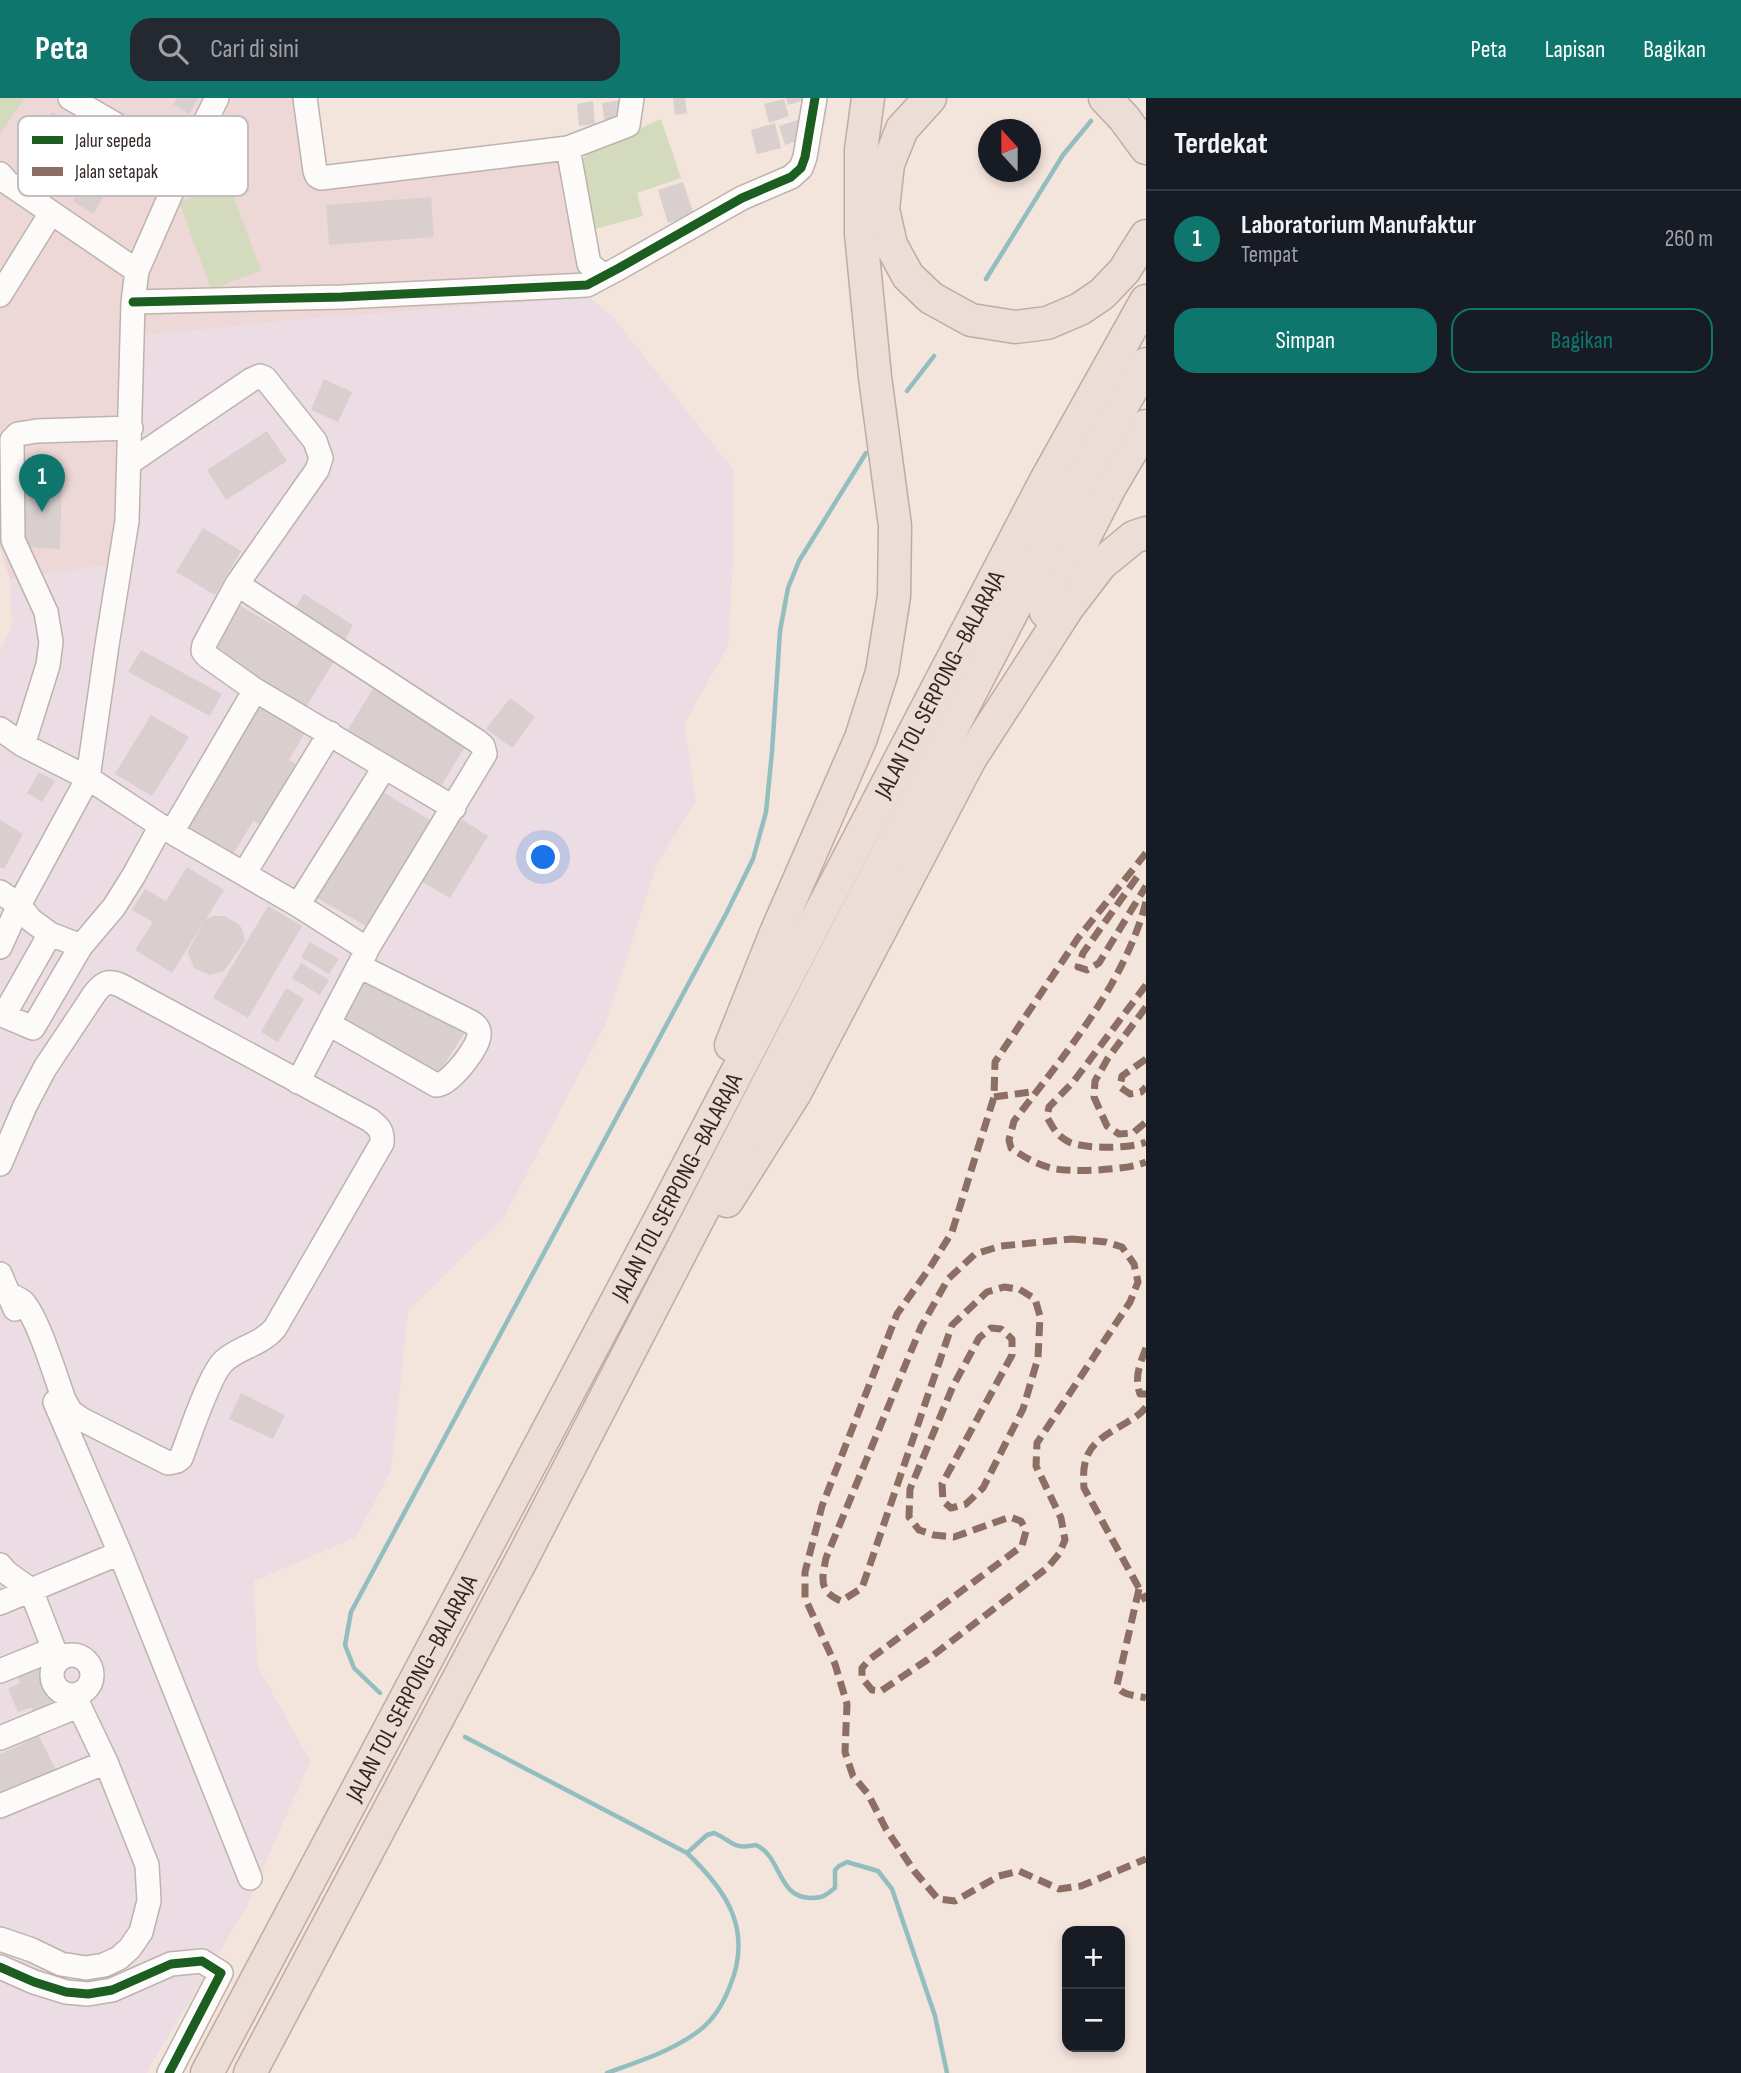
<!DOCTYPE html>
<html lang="id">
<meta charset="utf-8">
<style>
body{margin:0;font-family:"Sofia Sans Condensed",sans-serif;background:#242831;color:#f1f3f6}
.controls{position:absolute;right:21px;bottom:21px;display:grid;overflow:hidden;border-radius:14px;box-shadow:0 4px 10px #0003}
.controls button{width:63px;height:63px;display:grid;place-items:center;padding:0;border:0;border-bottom:2px solid #363941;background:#171b24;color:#f1f3f6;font:35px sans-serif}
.compass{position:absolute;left:978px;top:21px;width:63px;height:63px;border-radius:50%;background:#171b24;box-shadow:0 4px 10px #0003;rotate:339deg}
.you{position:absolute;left:544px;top:760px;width:24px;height:24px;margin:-18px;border:5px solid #fff;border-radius:50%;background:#1a73e8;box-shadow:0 0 0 10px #1a73e833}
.badge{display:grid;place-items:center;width:46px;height:46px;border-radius:50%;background:#0f766e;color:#fff;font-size:23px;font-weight:700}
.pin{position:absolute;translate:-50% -58px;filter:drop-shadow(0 2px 4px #0008)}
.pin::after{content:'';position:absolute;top:37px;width:24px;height:21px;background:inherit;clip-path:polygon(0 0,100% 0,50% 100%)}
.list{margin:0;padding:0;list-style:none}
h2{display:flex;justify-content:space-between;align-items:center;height:91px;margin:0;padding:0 28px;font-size:30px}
h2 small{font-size:23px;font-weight:400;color:#9ea1a6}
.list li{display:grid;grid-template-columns:46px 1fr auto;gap:21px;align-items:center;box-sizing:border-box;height:98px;padding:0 28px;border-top:2px solid #363941}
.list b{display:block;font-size:26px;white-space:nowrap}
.list p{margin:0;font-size:23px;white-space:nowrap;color:#9ea1a6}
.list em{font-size:23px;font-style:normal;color:#9ea1a6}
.actions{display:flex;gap:14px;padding:21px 28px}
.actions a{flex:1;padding:16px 0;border:2px solid #0f766e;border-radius:21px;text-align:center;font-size:24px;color:#0f766e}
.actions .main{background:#0f766e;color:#fff}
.icon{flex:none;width:38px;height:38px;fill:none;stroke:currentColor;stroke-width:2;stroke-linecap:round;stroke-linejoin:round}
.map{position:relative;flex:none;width:1146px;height:1975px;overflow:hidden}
header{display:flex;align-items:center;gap:42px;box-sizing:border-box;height:98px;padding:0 35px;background:#0f766e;color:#fff}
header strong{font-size:33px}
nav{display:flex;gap:38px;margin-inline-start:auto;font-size:24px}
.search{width:490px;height:63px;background:#242831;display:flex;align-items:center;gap:18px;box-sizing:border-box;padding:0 24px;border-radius:21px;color:#9ea1a6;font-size:26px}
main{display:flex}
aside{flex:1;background:#171b24}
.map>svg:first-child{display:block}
</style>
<header>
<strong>Peta</strong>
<div class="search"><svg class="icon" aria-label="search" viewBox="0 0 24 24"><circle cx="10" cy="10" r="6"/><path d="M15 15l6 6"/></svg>Cari di sini</div>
<nav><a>Peta</a><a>Lapisan</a><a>Bagikan</a></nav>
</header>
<main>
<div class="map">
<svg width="1146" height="1975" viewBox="0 0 1146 1975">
<rect width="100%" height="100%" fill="#f3e4dc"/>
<path fill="#ecdce3" d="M0 0 307 76 559 58 588 199 613 219 734 373 733 460 728 548 684 626 696 704 657 765 606 925 504 1119 408 1213 391 1373 356 1439 254 1483 257 1567 310 1663 247 1808 146 1975H0V552L12 529 10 482 0 449Z"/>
<path fill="#edd8d7" d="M0 0H298L307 76 559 58 587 199 288 222 120 240 112 466 10 481 0 449Z"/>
<path fill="#d4dabc" d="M0 0H25L0 36Z
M661 21 681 80 637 95 643 118 591 132 578 64 594 51Z
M229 86 261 173 211 191 179 104Z"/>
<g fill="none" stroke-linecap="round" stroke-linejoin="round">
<path stroke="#92bec0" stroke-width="4.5" d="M986 181 1063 57 1091 23
M907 293 934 258
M380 1595 354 1570 345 1547 351 1514 726 816 753 761 766 714 772 654 780 533 788 490 799 463 866 355
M465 1639 687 1755C727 1793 753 1832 730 1888 724 1904 714 1921 700 1932 673 1953 639 1963 607 1975
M687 1755 707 1737 714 1735C734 1743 731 1752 756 1747 782 1759 777 1799 810 1800 823 1800 825 1798 835 1790V1772L839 1768 847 1764 878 1773 892 1791 935 1918 947 1975"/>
</g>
<path fill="#d9cfcf" d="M177 0H198L189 16 173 6Z
M673 0H685L687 15 675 17Z
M786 0H808V1L788 7Z
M784 1 789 18 769 25 764 6Z
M621 2 624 25 605 27 602 5Z
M593 3 595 26 579 28 577 6Z
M52 14 71 26 34 80 15 68Z
M798 22 804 41 785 47 779 28Z
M775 25 781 50 757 56 751 32Z
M108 46 129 59 93 116 73 103Z
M683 84 694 117 668 125 658 92Z
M431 99 434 139 329 147 326 107Z
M324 281 352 294 338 324 311 312Z
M267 333 287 363 226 402 207 372Z
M24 377 62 378 60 451 22 449Z
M203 430 241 453 215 497 176 474Z
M304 496 353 527 343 546 291 516Z
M239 507 334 563 305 611 211 555Z
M141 552 222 596 210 618 128 574Z
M374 589 467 645 440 690 347 633Z
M510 600 535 619 512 650 486 631Z
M263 601 309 628 289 662 296 666 261 727 253 723 232 758 186 731Z
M151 617 189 639 152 698 115 676Z
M39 674 55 683 42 704 27 695Z
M381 693 435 725 371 831 317 800Z
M461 721 488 738 450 800 422 784Z
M0 722 23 736 4 771 0 769Z
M187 769 224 792 172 875 135 852 153 824 132 812 145 791 166 803Z
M268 808 302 828 248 920 213 900Z
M214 818H224L237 825 242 830 245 843 224 873 210 877 194 870 188 855 189 851 206 821Z
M310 844 339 861 329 876 301 859Z
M301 865 329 882 320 897 292 880Z
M363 878 466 932 438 977 341 920Z
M286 890 304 901 278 944 261 934Z
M241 1295 285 1317 273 1341 229 1321Z
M40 1565 59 1611 36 1620 31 1609 18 1614 8 1591 20 1585 17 1576Z
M39 1638 56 1672 0 1696V1656Z"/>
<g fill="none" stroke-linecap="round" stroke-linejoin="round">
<g stroke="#beb2ac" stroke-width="26">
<path id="minor" d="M70 0 184 66
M305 0 315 73 317 78 321 80 568 50 628 27 632 0
M568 50 589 166 604 178
M0 76 8 85 137 173
M0 197 51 115
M133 204 342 199 587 187 619 170 742 100 791 79 801 70 805 59 815 0
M255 592 454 710
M0 631 23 647 88 680 161 728 298 807 367 851 485 656 483 648 477 643 237 486 317 372 321 360 315 343 265 280 260 278 251 282 129 365
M23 647 48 567 51 544 46 514 13 442 12 342 18 336 37 333 131 330
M172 734 255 592 207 558 203 553 204 547 237 486
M244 776 330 635
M0 794 19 807 31 822 50 836 81 848
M298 807 384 670
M0 849 19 807 88 680 107 547 127 423 133 204 137 173 184 66 217 0
M0 916 33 930 81 848 114 809 134 777 161 728
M4 917 50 836
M329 926 436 987C450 987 477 951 479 938 480 931 476 927 471 924L359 868
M298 984 366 854
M0 1066 25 1008 45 970 95 895C103 885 108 882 120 887L370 1022C379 1029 383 1033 382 1045L275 1230C261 1247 239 1249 224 1263 210 1275 189 1339 181 1360L177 1363 168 1365 81 1321 71 1314 64 1302C55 1277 39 1223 24 1205 19 1200 15 1199 9 1197
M0 1176 15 1211
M55 1304 120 1455 250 1780
M0 1467 7 1475 31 1492 58 1562
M0 1505 120 1455
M52 1577a20 20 0 1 1 40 0a20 20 0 1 1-40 0Z
M0 1573 54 1551
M0 1640 78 1608
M0 1708 106 1664
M0 1841 32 1852 61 1866 86 1870 104 1867 119 1860 130 1850 141 1834 149 1803 147 1767 106 1664 74 1597
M0 1869 34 1884 66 1894 88 1896 112 1892 171 1866 202 1863 221 1875 169 1975"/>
</g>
<g stroke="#bfaba1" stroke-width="35">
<g id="highway">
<path d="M930 0 902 31 888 66 883 111 891 147 908 178 931 200 971 222 1015 229 1047 225 1080 211 1102 196 1124 173 1146 138"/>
<path d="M1105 0 1124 20 1146 50"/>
<path d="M1046 514 1110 389 1146 328"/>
<path d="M731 947 775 837 861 640 882 574 894 498 895 428 875 279 861 136V52L868 0"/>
<path d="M727 1103 795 995 970 661 1068 509 1101 466 1134 439 1146 435"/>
<path id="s1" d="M207 1975 664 1114 1046 382 1146 203"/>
<path d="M250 1975 523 1459 1083 377 1146 266"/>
</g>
</g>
<use href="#minor" stroke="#fdfbfa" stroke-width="23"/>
<use href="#highway" stroke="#ecddd6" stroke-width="32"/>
<path stroke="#8d6e63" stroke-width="7" stroke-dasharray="14 7" stroke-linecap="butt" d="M1146 755 1078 840 995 964 994 999 952 1134 931 1168 897 1216 822 1408 805 1474V1500L835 1566 847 1606 845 1654 853 1678 868 1696 886 1731 915 1774 938 1801 955 1803 999 1778 1019 1773 1059 1791 1081 1788 1146 1761
M1137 779 1083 855 1078 869 1087 872 1099 865 1146 788
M1146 804C1124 887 1065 956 1014 1023L1009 1042 1011 1050C1024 1059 1036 1066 1051 1070 1069 1075 1130 1072 1146 1064
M1146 887 1074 983 1049 1009 1047 1019C1053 1030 1057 1038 1069 1044 1084 1051 1131 1051 1146 1044
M1146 909 1108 960 1095 983 1094 999 1107 1028 1119 1036 1133 1035 1146 1024
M1146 961 1122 978 1120 989 1130 996 1141 994 1146 989
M994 999 1037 993
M1072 1141 1106 1144 1122 1149 1134 1166 1138 1184 1130 1204 1037 1345 1036 1368 1061 1420 1065 1442 1059 1456 1047 1470 927 1562 881 1593 872 1592 862 1580V1570L870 1561 1022 1448 1026 1433 1021 1423 1010 1419 954 1439 934 1437 919 1432 909 1419 910 1391 953 1288 979 1240 991 1230 1001 1231 1012 1241V1257L942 1386 943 1403 951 1410 966 1406 983 1390 1023 1311 1038 1260 1040 1218 1035 1201 1019 1191 1004 1189 987 1194 952 1227 862 1490 841 1503C818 1493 822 1481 826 1460L921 1229 948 1181 975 1156 1001 1148Z
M1146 1250C1140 1266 1134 1279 1140 1296H1146
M1146 1309C1140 1317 1132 1321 1124 1326 1093 1344 1081 1352 1084 1390L1146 1503
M1139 1491 1117 1587C1121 1598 1136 1597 1146 1600"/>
<g stroke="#fff" stroke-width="13">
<path id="cycleway" d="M133 204 342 199 587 187 619 170 742 100 791 79 801 70 805 59 815 0
M0 1869 34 1884 66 1894 88 1896 112 1892 171 1866 202 1863 221 1875 169 1975"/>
</g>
<use href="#cycleway" stroke="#1b5e20" stroke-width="9"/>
</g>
<g text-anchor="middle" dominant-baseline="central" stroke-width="7" stroke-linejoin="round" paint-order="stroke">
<g font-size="24" fill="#332823" stroke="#fff">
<text stroke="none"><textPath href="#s1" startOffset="1570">JALAN TOL SERPONG–BALARAJA</textPath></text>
<text stroke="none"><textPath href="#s1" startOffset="1003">JALAN TOL SERPONG–BALARAJA</textPath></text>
<text stroke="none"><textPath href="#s1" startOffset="436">JALAN TOL SERPONG–BALARAJA</textPath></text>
</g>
</g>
<rect x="18" y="18" width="230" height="80" rx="10" fill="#fff" stroke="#c2bebd" stroke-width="2"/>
<rect x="32" y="38" width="31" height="8" fill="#1b5e20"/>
<rect x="32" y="69" width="31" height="9" fill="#8d6e63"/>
<g font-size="19" fill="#332823">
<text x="75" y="49">Jalur sepeda</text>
<text x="75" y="80">Jalan setapak</text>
</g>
</svg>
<div class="controls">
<button>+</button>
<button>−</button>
</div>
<svg class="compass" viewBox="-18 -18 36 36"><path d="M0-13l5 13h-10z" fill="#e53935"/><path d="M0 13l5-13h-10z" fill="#9ea1a6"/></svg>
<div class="you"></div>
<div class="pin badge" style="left:42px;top:414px">1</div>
</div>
<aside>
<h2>Terdekat<small></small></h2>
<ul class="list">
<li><span class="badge">1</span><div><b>Laboratorium Manufaktur</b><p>Tempat</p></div><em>260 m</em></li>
</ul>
<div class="actions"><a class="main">Simpan</a><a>Bagikan</a></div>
</aside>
</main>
